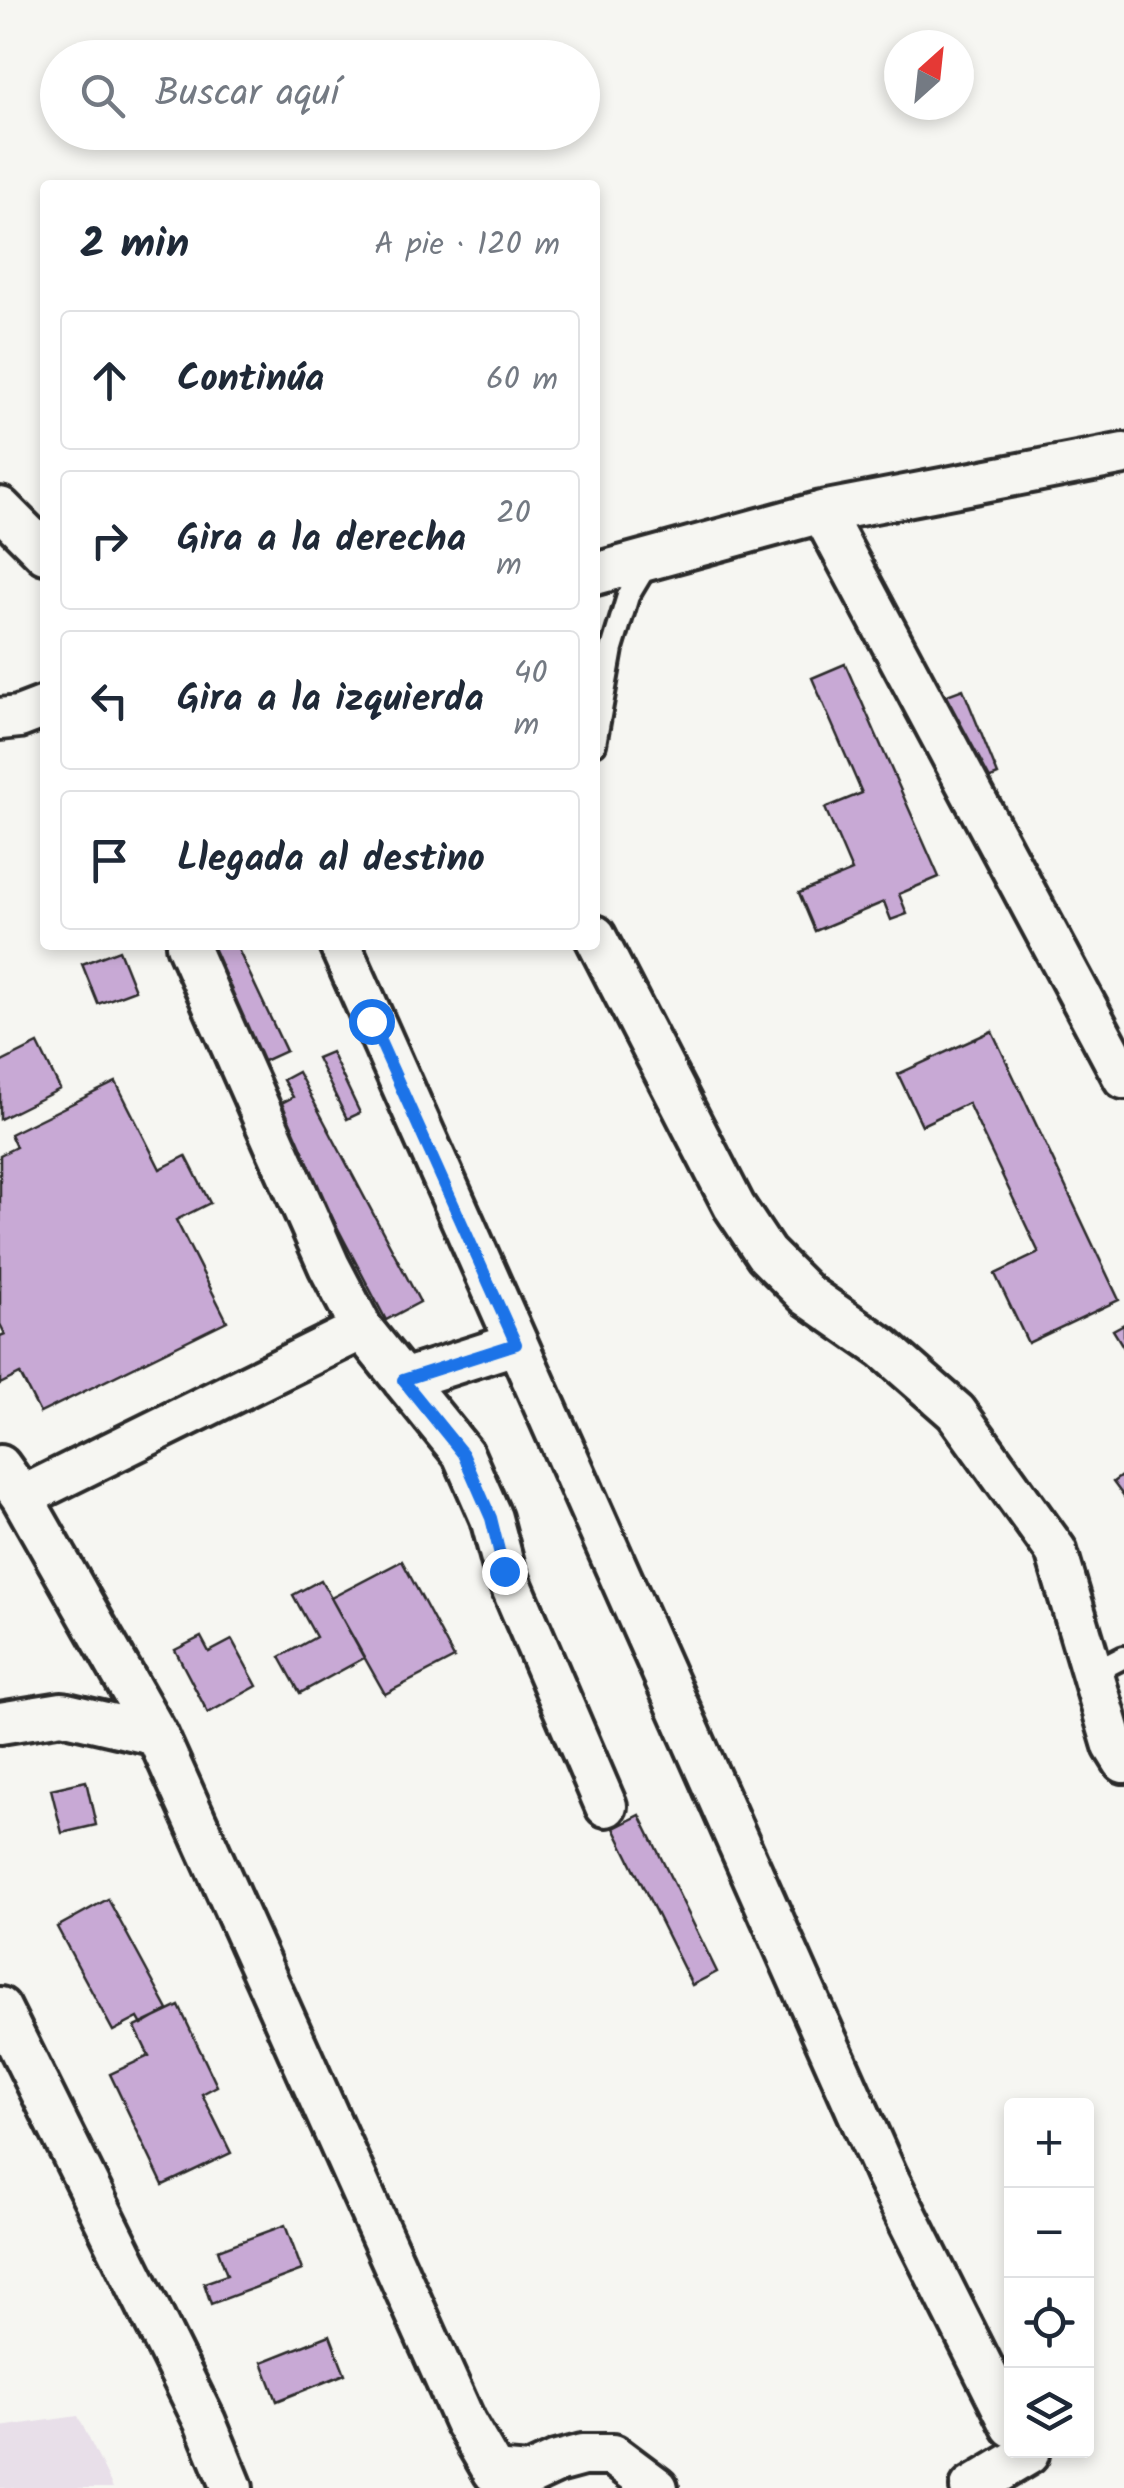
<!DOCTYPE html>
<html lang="es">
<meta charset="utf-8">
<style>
body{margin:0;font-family:Kalam,sans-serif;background:#f6f6f7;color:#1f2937}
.controls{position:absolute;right:30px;bottom:30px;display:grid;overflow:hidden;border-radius:10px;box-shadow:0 5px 15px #0003}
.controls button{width:90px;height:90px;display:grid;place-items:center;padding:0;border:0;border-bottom:2px solid #e0e1e3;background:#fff;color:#1f2937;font:50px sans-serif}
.compass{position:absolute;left:884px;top:30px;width:90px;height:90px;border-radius:50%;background:#fff;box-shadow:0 5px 15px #0003;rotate:27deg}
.stop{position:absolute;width:30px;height:30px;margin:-22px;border:8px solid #1a73e8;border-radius:50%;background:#fff}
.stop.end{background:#1a73e8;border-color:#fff;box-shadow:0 2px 10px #0008}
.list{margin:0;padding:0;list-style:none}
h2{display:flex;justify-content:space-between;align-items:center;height:130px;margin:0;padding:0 40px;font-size:42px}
h2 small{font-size:32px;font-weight:400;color:#747a83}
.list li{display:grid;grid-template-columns:65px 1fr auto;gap:30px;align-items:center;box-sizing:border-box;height:140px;margin:0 20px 20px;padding:0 20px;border:2px solid #e0e1e3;border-radius:10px}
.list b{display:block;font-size:38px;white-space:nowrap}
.list em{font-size:32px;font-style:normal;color:#747a83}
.icon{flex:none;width:55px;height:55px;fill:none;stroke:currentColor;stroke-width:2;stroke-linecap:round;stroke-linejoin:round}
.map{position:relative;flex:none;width:1124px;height:2488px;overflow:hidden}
.search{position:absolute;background:#fff;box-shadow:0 5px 15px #0003;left:40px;top:40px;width:560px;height:110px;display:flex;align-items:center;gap:25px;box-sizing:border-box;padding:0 35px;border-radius:55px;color:#747a83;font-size:38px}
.panel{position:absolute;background:#fff;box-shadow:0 5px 15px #0003;left:40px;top:180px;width:560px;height:770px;border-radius:10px}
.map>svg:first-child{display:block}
</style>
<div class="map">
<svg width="1124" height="2488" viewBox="0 0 1124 2488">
<rect width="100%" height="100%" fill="#f6f6f2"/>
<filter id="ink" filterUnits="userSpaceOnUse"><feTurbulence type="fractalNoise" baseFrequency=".01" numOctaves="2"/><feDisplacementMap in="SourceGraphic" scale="20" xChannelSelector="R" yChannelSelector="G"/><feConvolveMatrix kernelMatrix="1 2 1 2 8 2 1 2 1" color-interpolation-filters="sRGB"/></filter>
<g filter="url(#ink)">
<path fill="#e8dfe9" d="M78 2416 113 2488H0V2427Z"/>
<path fill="#c8a9d5" stroke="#2b2b2b" stroke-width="2.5" d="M845 664 939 877 899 894 907 914 891 920 884 902 815 931 799 893 852 871 825 808 862 793 812 678Z
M963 689 998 775 974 785 939 698Z
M196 945H236L286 1051 253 1066Z
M119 950 135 990 98 1004 82 964Z
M992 1031 1119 1300 1028 1343 995 1274 1039 1253 968 1103 922 1125 898 1074Z
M38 1044 60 1089 0 1119V1063Z
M331 1052 360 1113 347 1119 317 1058Z
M298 1072 420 1302 386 1320 274 1107 293 1097 283 1080Z
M116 1082 160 1169 186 1156 210 1203 176 1220 227 1321 40 1413 20 1374 0 1384V1336L5 1334 0 1324V1155L16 1147 10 1134Z
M1124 1324V1348L1113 1330Z
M1124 1474V1497L1113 1482Z
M402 1561 454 1658 385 1694 331 1598Z
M321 1580 364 1658 300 1693 280 1657 316 1637 293 1595Z
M201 1637 209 1652 232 1640 257 1686 208 1713 175 1650Z
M86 1781 96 1825 62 1833 51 1789Z
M640 1815 717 1972 692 1985 614 1828Z
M108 1899 168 2010 142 2025 138 2018 113 2031 57 1927Z
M179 2006 217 2086 202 2094 231 2153 163 2185 110 2074 149 2056 135 2027Z
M285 2225 302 2270 211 2304 204 2283 227 2275 218 2250Z
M330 2335 345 2374 277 2401 262 2362Z"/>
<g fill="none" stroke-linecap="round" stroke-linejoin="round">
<g stroke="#2b2b2b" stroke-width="28">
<path id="service" d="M595 744 612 649 628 596 649 561
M1091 1674 1124 1657"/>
</g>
<g stroke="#2b2b2b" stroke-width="48">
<path id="minor" d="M0 508 45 553
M822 512 1124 1078
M595 574 822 512 1124 454
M0 719 19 717 45 707
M595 936 734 1206 766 1254 807 1295 883 1348 956 1412 1056 1551 1114 1746 1124 1762
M187 945 329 1266 362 1329 463 1454 491 1518 505 1571 606 1806
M340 945 886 2175 1012 2426
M403 1380 515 1344
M0 1466 22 1497 157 1735 465 2422 494 2472 529 2475 557 2462 583 2455H613L657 2488
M22 1497 362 1329
M0 1723 62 1713 157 1735
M0 2008 205 2422 232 2488
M971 2488 1028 2454"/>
</g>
<use href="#service" stroke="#f6f6f2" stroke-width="20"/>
<use href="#minor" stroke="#f6f6f2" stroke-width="40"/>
</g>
</g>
<g fill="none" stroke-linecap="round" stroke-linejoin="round" filter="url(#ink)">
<path stroke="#1a73e8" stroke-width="12" d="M371 1021 516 1344 403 1380 463 1454 491 1518 504 1571"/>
</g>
</svg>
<div class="controls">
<button>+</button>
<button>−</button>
<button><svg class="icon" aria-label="locate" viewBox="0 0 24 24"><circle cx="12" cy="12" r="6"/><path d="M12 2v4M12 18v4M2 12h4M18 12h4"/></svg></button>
<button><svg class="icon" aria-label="layers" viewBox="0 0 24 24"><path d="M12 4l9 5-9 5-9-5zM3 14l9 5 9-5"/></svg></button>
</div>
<svg class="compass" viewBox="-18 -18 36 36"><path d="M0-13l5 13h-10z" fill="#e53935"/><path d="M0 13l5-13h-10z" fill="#747a83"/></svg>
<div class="stop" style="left:371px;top:1021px"></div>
<div class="stop end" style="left:504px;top:1571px"></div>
<div class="search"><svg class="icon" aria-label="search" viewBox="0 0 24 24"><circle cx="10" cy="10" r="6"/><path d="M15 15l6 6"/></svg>Buscar aquí</div>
<section class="panel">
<h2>2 min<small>A pie · 120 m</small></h2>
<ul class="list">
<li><svg class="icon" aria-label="ahead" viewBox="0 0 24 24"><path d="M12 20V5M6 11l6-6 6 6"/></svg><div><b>Continúa</b></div><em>60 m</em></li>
<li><svg class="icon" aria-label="right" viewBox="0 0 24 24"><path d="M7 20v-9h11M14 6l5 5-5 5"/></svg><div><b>Gira a la derecha</b></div><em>20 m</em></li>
<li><svg class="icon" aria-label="left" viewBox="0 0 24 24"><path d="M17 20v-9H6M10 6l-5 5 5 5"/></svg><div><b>Gira a la izquierda</b></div><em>40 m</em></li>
<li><svg class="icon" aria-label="arrive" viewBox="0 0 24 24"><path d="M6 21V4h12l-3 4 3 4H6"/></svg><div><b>Llegada al destino</b></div></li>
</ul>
</section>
</div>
